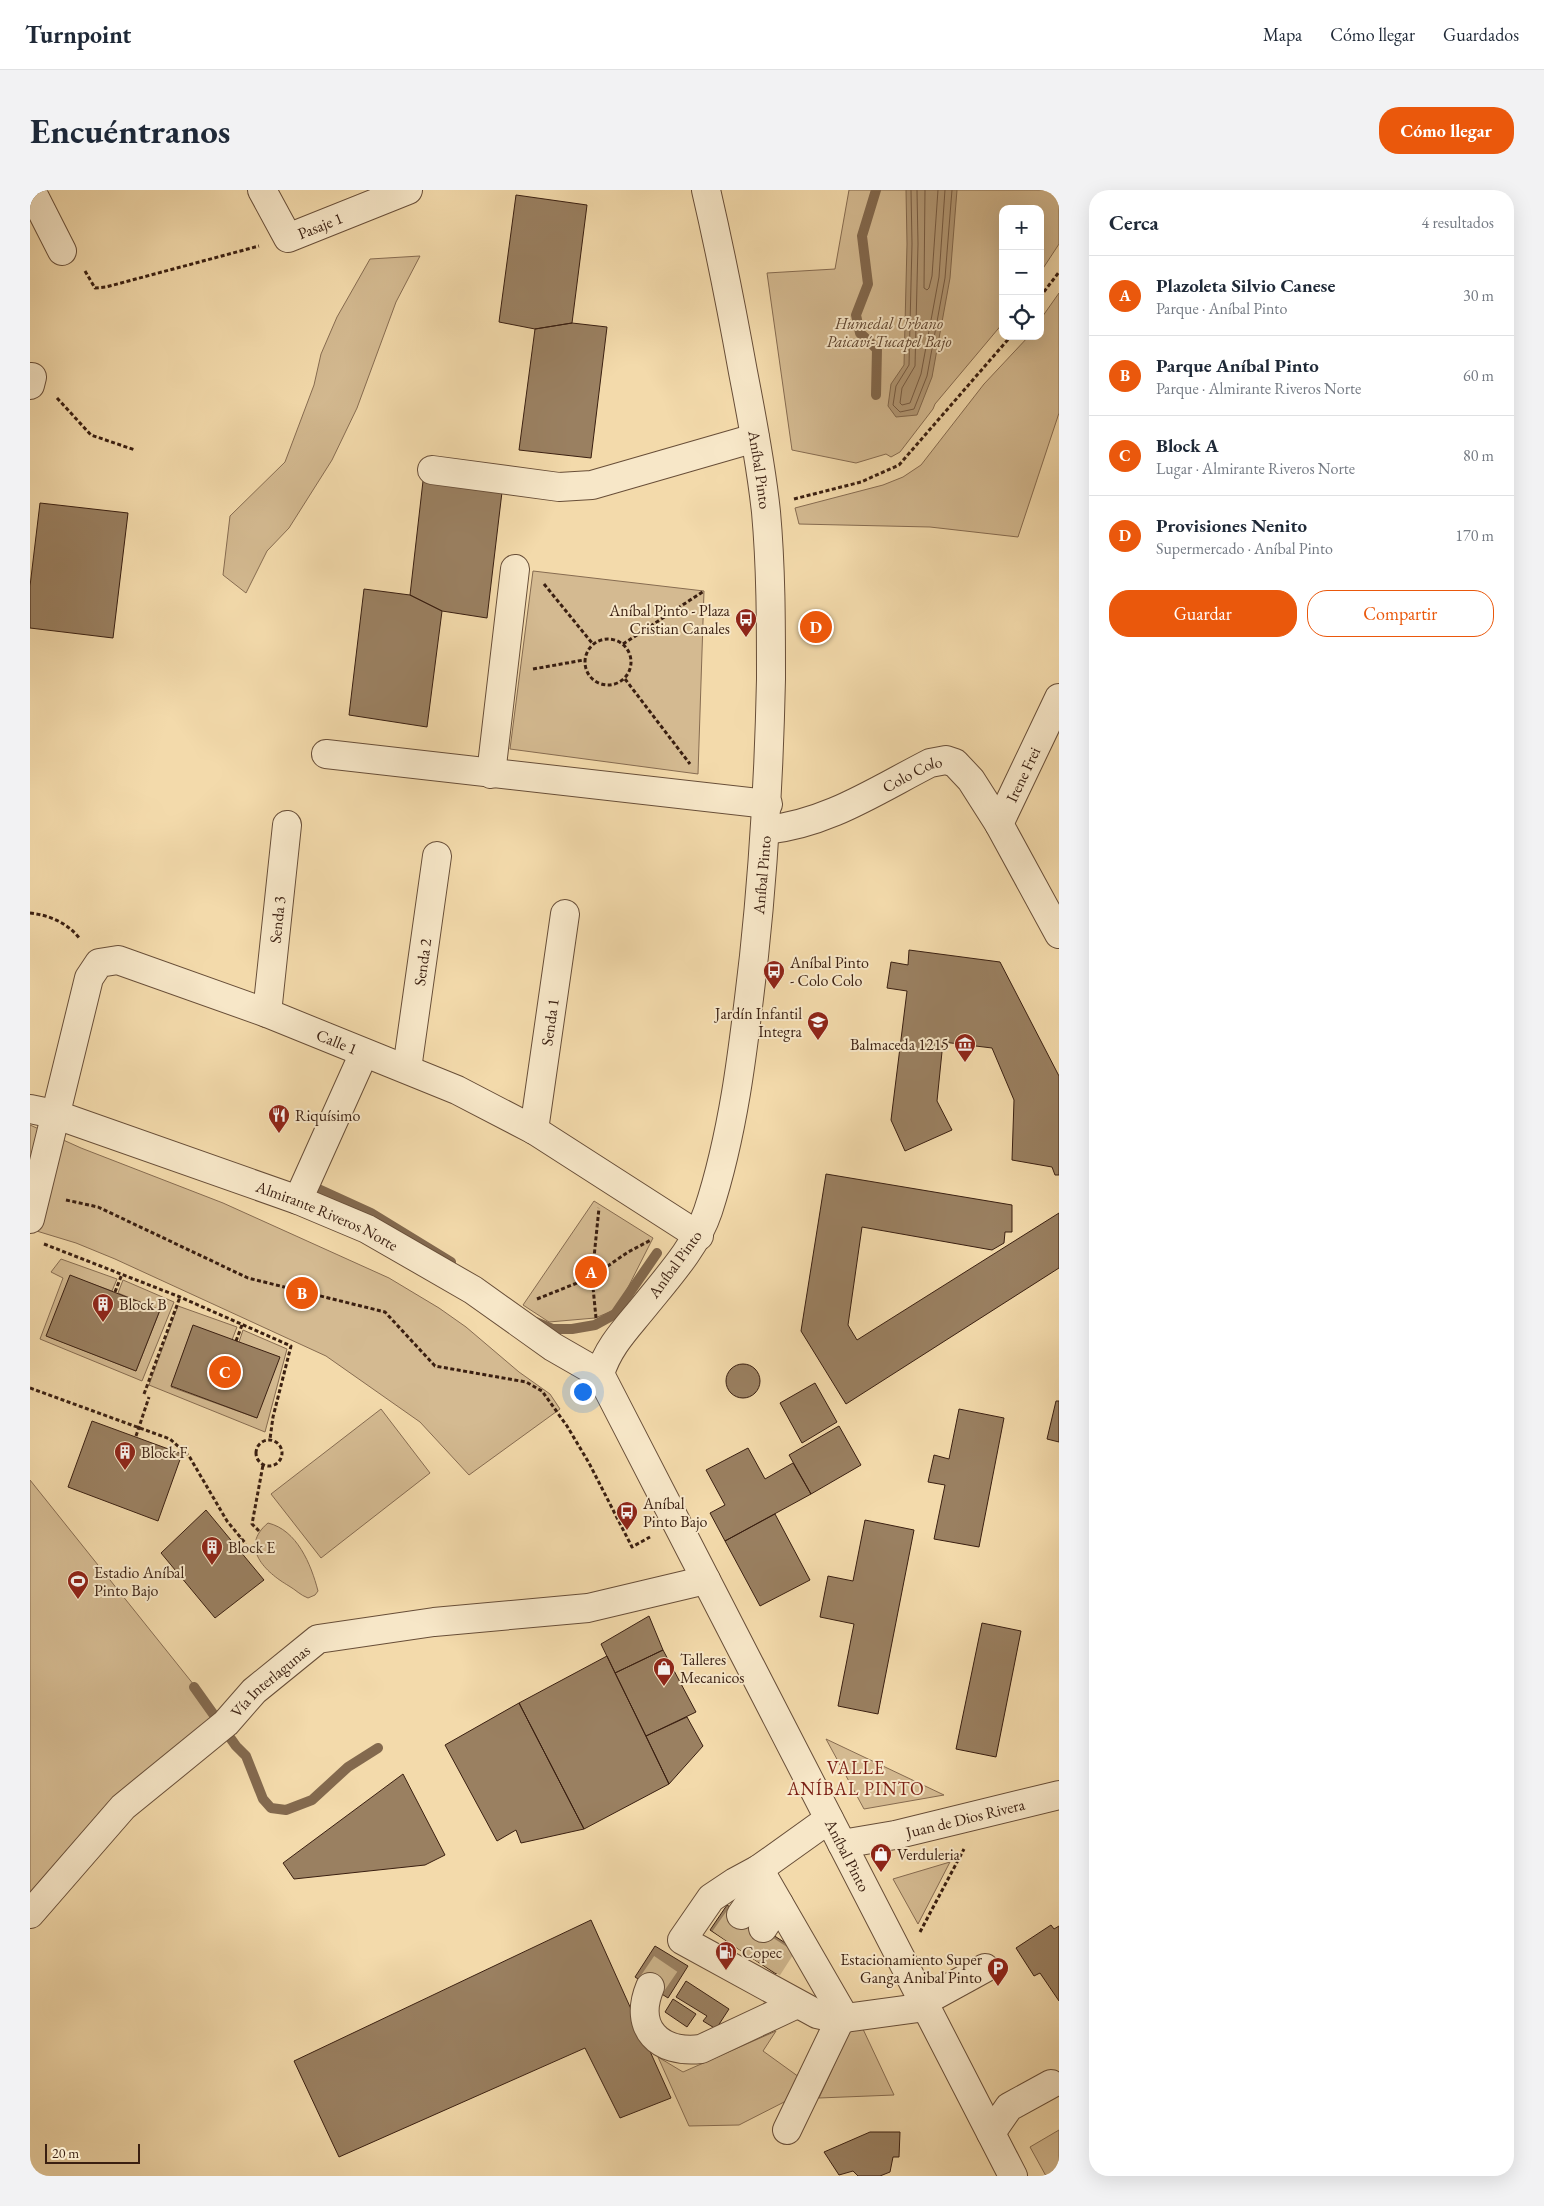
<!DOCTYPE html>
<html lang="es">
<meta charset="utf-8">
<style>
body{margin:0;font-family:"EB Garamond",serif;background:#f2f2f3;color:#1f2937}
.controls{position:absolute;right:15px;top:15px;display:grid;overflow:hidden;border-radius:10px;box-shadow:0 5px 20px #0002}
.controls button{width:45px;height:45px;display:grid;place-items:center;padding:0;border:0;border-bottom:1px solid #e0e1e3;background:#fff;color:#1f2937;font:25px sans-serif}
.scale{position:absolute;left:15px;bottom:12px;width:95px;box-sizing:border-box;padding-left:5px;border:2px solid #3a1f11;border-top:0;font-size:14px;line-height:18px;white-space:nowrap;color:#3a1f11;-webkit-text-stroke:4px #f7e7c8;paint-order:stroke}
.you{position:absolute;left:552px;top:1201px;width:18px;height:18px;margin:-12px;border:4px solid #fff;border-radius:50%;background:#1a73e8;box-shadow:0 0 0 8px #1a73e833}
.badge{display:grid;place-items:center;width:32px;height:32px;border-radius:50%;background:#ea580c;color:#fff;font-size:16px;font-weight:700}
.pin{position:absolute;translate:-50% -50%;border:2px solid #fff;box-shadow:0 1px 5px #0006}
.list{margin:0;padding:0;list-style:none}
h2{display:flex;justify-content:space-between;align-items:center;height:65px;margin:0;padding:0 20px;font-size:21px}
h2 small{font-size:16px;font-weight:400;color:#747a83}
.list li{display:grid;grid-template-columns:32px 1fr auto;gap:15px;align-items:center;box-sizing:border-box;height:80px;padding:0 20px;border-top:1px solid #e0e1e3}
.list b{display:block;font-size:19px;white-space:nowrap}
.list p{margin:0;font-size:16px;white-space:nowrap;color:#747a83}
.list em{font-size:16px;font-style:normal;color:#747a83}
.actions{display:flex;gap:10px;padding:15px 20px}
.actions a{flex:1;padding:11px 0;border:1px solid #ea580c;border-radius:20px;text-align:center;font-size:18px;color:#ea580c}
.actions .main{background:#ea580c;color:#fff}
.icon{flex:none;width:28px;height:28px;fill:none;stroke:currentColor;stroke-width:2;stroke-linecap:round;stroke-linejoin:round}
.map{position:relative;flex:none;width:1029px;height:1986px;overflow:hidden;border-radius:20px}
header{display:flex;align-items:center;gap:30px;box-sizing:border-box;height:70px;padding:0 25px;background:#fff;border-bottom:1px solid #e0e1e3}
header strong{font-size:24px}
nav{display:flex;gap:28px;margin-inline-start:auto;font-size:18px}
.intro{display:flex;align-items:center;justify-content:space-between;box-sizing:border-box;height:120px;padding:0 30px}
h1{margin:0;font-size:35px}
.button{padding:12px 22px;border-radius:20px;background:#ea580c;color:#fff;font-size:18px;font-weight:700}
main{display:flex;gap:30px;padding:0 30px}
aside{flex:1;background:#fff;border-radius:20px;box-shadow:0 5px 20px #0002}
.map>svg:first-child{display:block}
</style>
<header>
<strong>Turnpoint</strong>
<nav><a>Mapa</a><a>Cómo llegar</a><a>Guardados</a></nav>
</header>
<div class="intro"><h1>Encuéntranos</h1><a class="button">Cómo llegar</a></div>
<main>
<div class="map">
<svg width="1029" height="1986" viewBox="0 0 1029 1986">
<rect width="100%" height="100%" fill="#f3daab"/>
<filter id="stains"><feTurbulence type="fractalNoise" baseFrequency=".004" numOctaves="4"/><feColorMatrix values="0 0 0 0 .2 0 0 0 0 .09 0 0 0 0 .02 0 0 0 .5 -.17"/></filter>
<radialGradient id="worn" r=".72"><stop offset=".6" stop-color="#630" stop-opacity="0"/><stop offset="1" stop-color="#630" stop-opacity=".3"/></radialGradient>
<path fill="#d4ba91" stroke="#876c51" d="M819 0H1029V54L1010 83V19H973V133L905 214 903 219 870 262 861 267 856 264 826 273 762 260 737 83 805 79Z
M390 66 366 112 327 218 302 270 259 338 237 361 216 403 193 385 200 326 255 272 284 195 291 164 307 127 340 69Z
M1029 103V223L988 347 900 337 769 334 765 318 853 295 873 287 891 275 954 194 999 146H1010V130Z
M503 381 674 401 668 584 480 559Z
M0 935 51 958 193 1013 359 1088 409 1118 436 1137 489 1182 520 1204 530 1219 439 1285 390 1232 296 1166 85 1069 46 1053 0 1039Z
M564 1011 623 1048 587 1119 565 1128 519 1132 493 1115Z
M31 1069 87 1089 82 1101 40 1086 17 1146 106 1181 130 1120 88 1103 93 1090 144 1112 112 1191 10 1149 33 1088 21 1082Z
M148 1116 207 1137 202 1150 163 1136 141 1197 227 1228 209 1152 213 1140 257 1159 235 1242 119 1195Z
M351 1219 400 1283 291 1368 241 1304Z
M0 1290 192 1530 0 1707Z
M238 1333C267 1340 281 1374 288 1401L285 1405 278 1408C270 1405 266 1400 259 1396 235 1382 209 1357 238 1333Z
M796 1549 914 1605 834 1619Z
M920 1672 888 1734 863 1689Z
M832 1837 864 1905 789 1908 821 1838Z
M746 1841 733 1861 769 1887 760 1909 709 1935 659 1936 628 1867 653 1882Z
M1029 1940V1986H1016L1000 1957Z"/>
<path fill="#b49a77" stroke="#83694e" d="M876 0H927L920 88 902 187 887 225 866 227 858 216 861 194 874 175 877 54Z"/>
<g fill="none" stroke-linecap="round" stroke-linejoin="round">
<path stroke="#775c44" stroke-width="1" d="M881 0 882 54 879 175 866 196 863 215 870 222 884 219 897 186 915 88 922 0
M887 0 888 54 885 176 872 198 870 213 872 215 880 213 891 184 909 87 915 0
M895 0 894 98 897 100 899 98 902 86 908 0"/>
<path stroke="#83694e" stroke-width="10" d="M846 0 832 46 838 94 826 125 830 143 847 159 846 205
M284 997 341 1023 421 1072
M506 1132 523 1139H542L565 1135 585 1124 627 1063
M164 1497 206 1556 216 1566 233 1609 241 1618 256 1620 282 1610 318 1577 348 1558"/>
</g>
<path fill="#9a8061" stroke="#3a1f11" d="M486 5 557 15 542 133 505 139 469 132Z
M542 133 577 137 561 268 489 260 505 139Z
M393 291 472 302 457 428 412 421 380 405Z
M10 313 98 323 83 448 0 438V396Z
M334 399 380 405 412 421 397 537 319 525Z
M879 760 970 772 1029 886V985H1025L1022 977 982 970 984 910 962 858 913 852 907 911 922 940 875 961 861 930 877 801 857 798 861 772 878 775Z
M796 984 982 1015V1042H975L974 1053 962 1060 832 1037 818 1135 827 1150 1029 1023V1078L816 1214 771 1141Z
M40 1085 130 1120 106 1181 16 1146Z
M163 1135 250 1167 227 1228 141 1196Z
M696 1191a17 17 0 1 1 34 0a17 17 0 1 1-34 0Z
M785 1193 807 1232 772 1253 750 1213Z
M1026 1211H1029V1252L1017 1249Z
M929 1219 974 1228 949 1357 904 1349 915 1295 898 1292 904 1265 919 1269Z
M62 1231 152 1264 128 1331 38 1297Z
M809 1236 831 1275 781 1304 759 1265Z
M718 1258 735 1289 763 1273 781 1304 695 1351 680 1323 695 1315 676 1280Z
M176 1320 234 1390 185 1428 131 1363Z
M745 1324 780 1390 730 1416 695 1351Z
M835 1330 884 1340 848 1524 808 1516 824 1434 790 1427 798 1386 823 1391Z
M619 1426 633 1460 585 1483 571 1454Z
M952 1433 991 1441 966 1567 926 1559Z
M633 1460 666 1522 616 1546 585 1483Z
M577 1466 639 1594 554 1639 489 1513Z
M489 1513 554 1639 491 1653 486 1640 467 1651 415 1555Z
M657 1527 673 1556 639 1594 616 1546Z
M373 1584 415 1665 395 1675 264 1689 253 1673Z
M697 1715 763 1758 746 1784 680 1740Z
M561 1730 641 1908 590 1928 555 1858 309 1967 264 1871Z
M1021 1735 1024 1739 1029 1736V1811L1010 1783 1004 1786 986 1758Z
M625 1756 658 1776 638 1808 605 1787Z
M656 1791 699 1819 686 1839 673 1831 677 1826 646 1807Z
M643 1809 666 1824 657 1837 635 1822Z
M840 1942H870L869 1967H863L860 1982 850 1986H828L823 1981 809 1985 794 1962Z"/>
<g fill="none" stroke-linecap="round" stroke-linejoin="round">
<path stroke="#ceb58c" stroke-width="28" stroke-dasharray="28 14" stroke-linecap="butt" d="M694 1749 711 1725
M716 1764 733 1738
M738 1778 754 1753
M620 1797 641 1766"/>
<g stroke="#684e38" stroke-width="30">
<g id="minor">
<path d="M1 0 32 61"/>
<path id="s1" d="M232 0 258 48 378 0"/>
<path id="s2" d="M676 0C690 60 702 121 713 182 722 228 731 275 736 322 741 377 741 433 741 489 739 582 734 673 724 766 714 851 705 939 678 1021 666 1057 637 1088 613 1118 596 1139 578 1157 570 1184L983 1986"/>
<path d="M0 195 2 187"/>
<path d="M402 280 529 297 562 295 725 248"/>
<path d="M296 564 738 614"/>
<path d="M461 584 485 379"/>
<path id="s3" d="M969 634 1029 508"/>
<path id="s4" d="M736 640C797 634 847 600 900 573L916 570 925 573 941 590 969 634 1029 744"/>
<path id="s5" d="M237 823 257 635"/>
<path id="s6" d="M377 879 407 666"/>
<path id="s7" d="M0 919 24 924 268 1010 337 1039 443 1100 523 1157 570 1184"/>
<path id="s8" d="M504 940 535 724"/>
<path d="M268 1010 334 863"/>
<path id="s9" d="M0 1029 59 788 69 773 88 770 237 823 427 900 504 940 669 1046"/>
<path d="M799 1629 729 1679 705 1692 681 1708 652 1750 787 1824 805 1828H815L896 1817"/>
<path id="s10" d="M812 1654 865 1645 1029 1605"/>
<path d="M729 1679 815 1828 809 1832 757 1940"/>
<path id="s11" d="M0 1724 93 1617 196 1533 224 1501 288 1449 404 1432 558 1418 676 1390"/>
<path d="M711 1725 735 1690"/>
<path d="M733 1738 749 1714"/>
<path d="M620 1797C603 1838 629 1864 671 1859L767 1814"/>
<path d="M893 1812 955 1778"/>
<path d="M961 1943 979 1917 1021 1894"/>
</g>
</g>
<path stroke="#3a1f11" stroke-width="3" stroke-dasharray="4 2.5" stroke-linecap="butt" d="M55 81 65 98 76 97 229 56
M1010 107 1029 82
M27 208 61 245 105 260
M764 309 831 292 869 275 981 146
M514 394 562 453
M555 472a23 23 0 1 1 46 0a23 23 0 1 1-46 0Z
M593 454 674 401
M503 479 554 470
M595 489 660 574
M0 723C19 725 38 733 50 749
M36 1010 68 1017 218 1088 355 1122 405 1176 496 1192 512 1201 537 1236 559 1273 602 1357 620 1347
M14 1054 150 1107 261 1156 243 1227 240 1249
M85 1102 92 1084
M507 1109 562 1087 598 1062 621 1050
M566 1128 562 1087 569 1018
M206 1151 212 1135
M0 1198 140 1249 159 1266 197 1331 216 1354
M114 1204 150 1107
M106 1246 119 1207
M226 1263a13 13 0 1 1 26 0a13 13 0 1 1-26 0Z
M229 1341 222 1334 233 1275
M205 1354 212 1349
M890 1742 934 1659"/>
<use href="#minor" stroke="#f7e7c8" stroke-width="28"/>
</g>
<defs>
<g id="bus-pin" transform="scale(1.125)"><path d="M0 17L-7.5 6A9.5 9.5 0 1 1 7.5 6Z" fill="#8f2418" stroke="#f7e7c8"/><path d="M-5-6H5V4H4V6H2V4H-2V6H-4V4H-5ZM-3.5-4V0h7V-4ZM-3.5 1.2v1.5H-2V1.2ZM2 1.2v1.5H3.5V1.2Z" fill="#fff"/></g>
<g id="school-pin" transform="scale(1.125)"><path d="M0 17L-7.5 6A9.5 9.5 0 1 1 7.5 6Z" fill="#8f2418" stroke="#f7e7c8"/><path d="M0-5L7-2L0 1L-7-2ZM-4 1L0 2.5L4 1V4Q0 6-4 4Z" fill="#fff"/></g>
<g id="museum-pin" transform="scale(1.125)"><path d="M0 17L-7.5 6A9.5 9.5 0 1 1 7.5 6Z" fill="#8f2418" stroke="#f7e7c8"/><path d="M0-6L6-3V-2H-6V-3ZM-5-1h2V3h-2ZM-1-1h2V3h-2ZM3-1h2V3H3ZM-6 4H6V6H-6Z" fill="#fff"/></g>
<g id="restaurant-pin" transform="scale(1.125)"><path d="M0 17L-7.5 6A9.5 9.5 0 1 1 7.5 6Z" fill="#8f2418" stroke="#f7e7c8"/><path d="M-5-6h1v4h1v-4h1v4h1v-4h1v5L-1.5 .5V6h-2V.5L-5-1ZM5-6V6H3V1.5H1.5Q1.5-4 5-6Z" fill="#fff"/></g>
<g id="building-pin" transform="scale(1.125)"><path d="M0 17L-7.5 6A9.5 9.5 0 1 1 7.5 6Z" fill="#8f2418" stroke="#f7e7c8"/><path d="M-4-6H4V6H1V3H-1V6H-4ZM-2.5-4.3h1.7v1.8h-1.7ZM.8-4.3h1.7v1.8H.8ZM-2.5-1h1.7V.8h-1.7ZM.8-1h1.7V.8H.8Z" fill="#fff"/></g>
<g id="stadium-pin" transform="scale(1.125)"><path d="M0 17L-7.5 6A9.5 9.5 0 1 1 7.5 6Z" fill="#8f2418" stroke="#f7e7c8"/><path d="M0-5a6.5 5 0 1 0 0 10a6.5 5 0 1 0 0-10ZM-3.5-1.8h7v3.6h-7Z" fill="#fff"/></g>
<g id="shop-pin" transform="scale(1.125)"><path d="M0 17L-7.5 6A9.5 9.5 0 1 1 7.5 6Z" fill="#8f2418" stroke="#f7e7c8"/><path d="M-5-2.5h2.3a2.7 3.5 0 0 1 5.4 0H5L5.5 6h-11ZM-1.5-2.5h3a1.5 2.3 0 0 0-3 0Z" fill="#fff"/></g>
<g id="fuel-pin" transform="scale(1.125)"><path d="M0 17L-7.5 6A9.5 9.5 0 1 1 7.5 6Z" fill="#8f2418" stroke="#f7e7c8"/><path d="M-5.5-6h7V0h2V4h1.3V-2.5L3-4.5l.8-.8L6-3V5H2.5V1h-1V6h-7ZM-4.2-4.7v3.2H.2V-4.7Z" fill="#fff"/></g>
<g id="parking-pin" transform="scale(1.125)"><path d="M0 17L-7.5 6A9.5 9.5 0 1 1 7.5 6Z" fill="#8f2418" stroke="#f7e7c8"/><path d="M-3.5-5.5H1a3.5 3.5 0 0 1 0 7H-1V5.5H-3.5ZM-1-3.4V-.6H.8a1.4 1.4 0 0 0 0-2.8Z" fill="#fff"/></g>
</defs>
<g fill-rule="evenodd">
<use href="#bus-pin" x="716" y="429"/>
<use href="#bus-pin" x="744" y="781"/>
<use href="#school-pin" x="788" y="832"/>
<use href="#museum-pin" x="935" y="854"/>
<use href="#restaurant-pin" x="249" y="925"/>
<use href="#building-pin" x="73" y="1114"/>
<use href="#building-pin" x="95" y="1262"/>
<use href="#bus-pin" x="597" y="1322"/>
<use href="#building-pin" x="182" y="1357"/>
<use href="#stadium-pin" x="48" y="1391"/>
<use href="#shop-pin" x="634" y="1478"/>
<use href="#shop-pin" x="851" y="1664"/>
<use href="#fuel-pin" x="696" y="1762"/>
<use href="#parking-pin" x="968" y="1778"/>
</g>
<g text-anchor="middle" dominant-baseline="central" stroke-width="4" stroke-linejoin="round" paint-order="stroke">
<g font-size="16" fill="#3a1f11" stroke="#f7e7c8">
<text stroke="none"><textPath href="#s1" startOffset="89">Pasaje 1</textPath></text>
<text stroke="none"><textPath href="#s2" startOffset="285">Aníbal Pinto</textPath></text>
<text stroke="none"><textPath href="#s3" startOffset="55">Irene Frei</textPath></text>
<text stroke="none"><textPath href="#s4" startOffset="158">Colo Colo</textPath></text>
<text transform="translate(732 685) rotate(-85)">Aníbal Pinto</text>
<text stroke="none"><textPath href="#s5" startOffset="94">Senda 3</textPath></text>
<text stroke="none"><textPath href="#s6" startOffset="108">Senda 2</textPath></text>
<text stroke="none"><textPath href="#s8" startOffset="109">Senda 1</textPath></text>
<text stroke="none"><textPath href="#s9" startOffset="519">Calle 1</textPath></text>
<text stroke="none"><textPath href="#s7" startOffset="316">Almirante Riveros Norte</textPath></text>
<text transform="translate(645 1074) rotate(-54)">Aníbal Pinto</text>
<text stroke="none"><textPath href="#s11" startOffset="336">Vía Interlagunas</textPath></text>
<text stroke="none"><textPath href="#s10" startOffset="126">Juan de Dios Rivera</textPath></text>
<text stroke="none"><textPath href="#s2" startOffset="1770">Aníbal Pinto</textPath></text>
</g>
<g font-size="16" font-style="italic" fill="#604631" stroke="#f7e7c8">
<text x="859" y="133">Humedal Urbano<tspan x="859" dy="18">Paicaví-Tucapel Bajo</tspan></text>
</g>
<g font-size="16" fill="#3a1f11" stroke="#f7e7c8" text-anchor="start">
<text x="700" y="420" text-anchor="end">Aníbal Pinto - Plaza<tspan x="700" dy="18">Cristian Canales</tspan></text>
<text x="760" y="772">Aníbal Pinto<tspan x="760" dy="18">- Colo Colo</tspan></text>
<text x="772" y="823" text-anchor="end">Jardín Infantil<tspan x="772" dy="18">Integra</tspan></text>
<text x="919" y="854" text-anchor="end">Balmaceda 1215</text>
<text x="265" y="925">Riquísimo</text>
<text x="89" y="1114">Block B</text>
<text x="111" y="1262">Block F</text>
<text x="613" y="1313">Aníbal<tspan x="613" dy="18">Pinto Bajo</tspan></text>
<text x="198" y="1357">Block E</text>
<text x="64" y="1382">Estadio Aníbal<tspan x="64" dy="18">Pinto Bajo</tspan></text>
<text x="650" y="1469">Talleres<tspan x="650" dy="18">Mecanicos</tspan></text>
<text x="867" y="1664">Verduleria</text>
<text x="712" y="1762">Copec</text>
<text x="952" y="1769" text-anchor="end">Estacionamiento Super<tspan x="952" dy="18">Ganga Anibal Pinto</tspan></text>
</g>
<g font-size="18" letter-spacing="1" fill="#7a1f14" stroke="#f7e7c8">
<text x="826" y="1577">VALLE<tspan x="826" dy="21">ANÍBAL PINTO</tspan></text>
</g>
</g>
<rect width="100%" height="100%" filter="url(#stains)"/>
<rect width="100%" height="100%" fill="url(#worn)"/>
</svg>
<div class="controls">
<button>+</button>
<button>−</button>
<button><svg class="icon" aria-label="locate" viewBox="0 0 24 24"><circle cx="12" cy="12" r="6"/><path d="M12 2v4M12 18v4M2 12h4M18 12h4"/></svg></button>
</div>
<div class="scale">20 m</div>
<div class="you"></div>
<div class="pin badge" style="left:561px;top:1082px">A</div>
<div class="pin badge" style="left:272px;top:1103px">B</div>
<div class="pin badge" style="left:195px;top:1182px">C</div>
<div class="pin badge" style="left:786px;top:437px">D</div>
</div>
<aside>
<h2>Cerca<small>4 resultados</small></h2>
<ul class="list">
<li><span class="badge">A</span><div><b>Plazoleta Silvio Canese</b><p>Parque · Aníbal Pinto</p></div><em>30 m</em></li>
<li><span class="badge">B</span><div><b>Parque Aníbal Pinto</b><p>Parque · Almirante Riveros Norte</p></div><em>60 m</em></li>
<li><span class="badge">C</span><div><b>Block A</b><p>Lugar · Almirante Riveros Norte</p></div><em>80 m</em></li>
<li><span class="badge">D</span><div><b>Provisiones Nenito</b><p>Supermercado · Aníbal Pinto</p></div><em>170 m</em></li>
</ul>
<div class="actions"><a class="main">Guardar</a><a>Compartir</a></div>
</aside>
</main>
